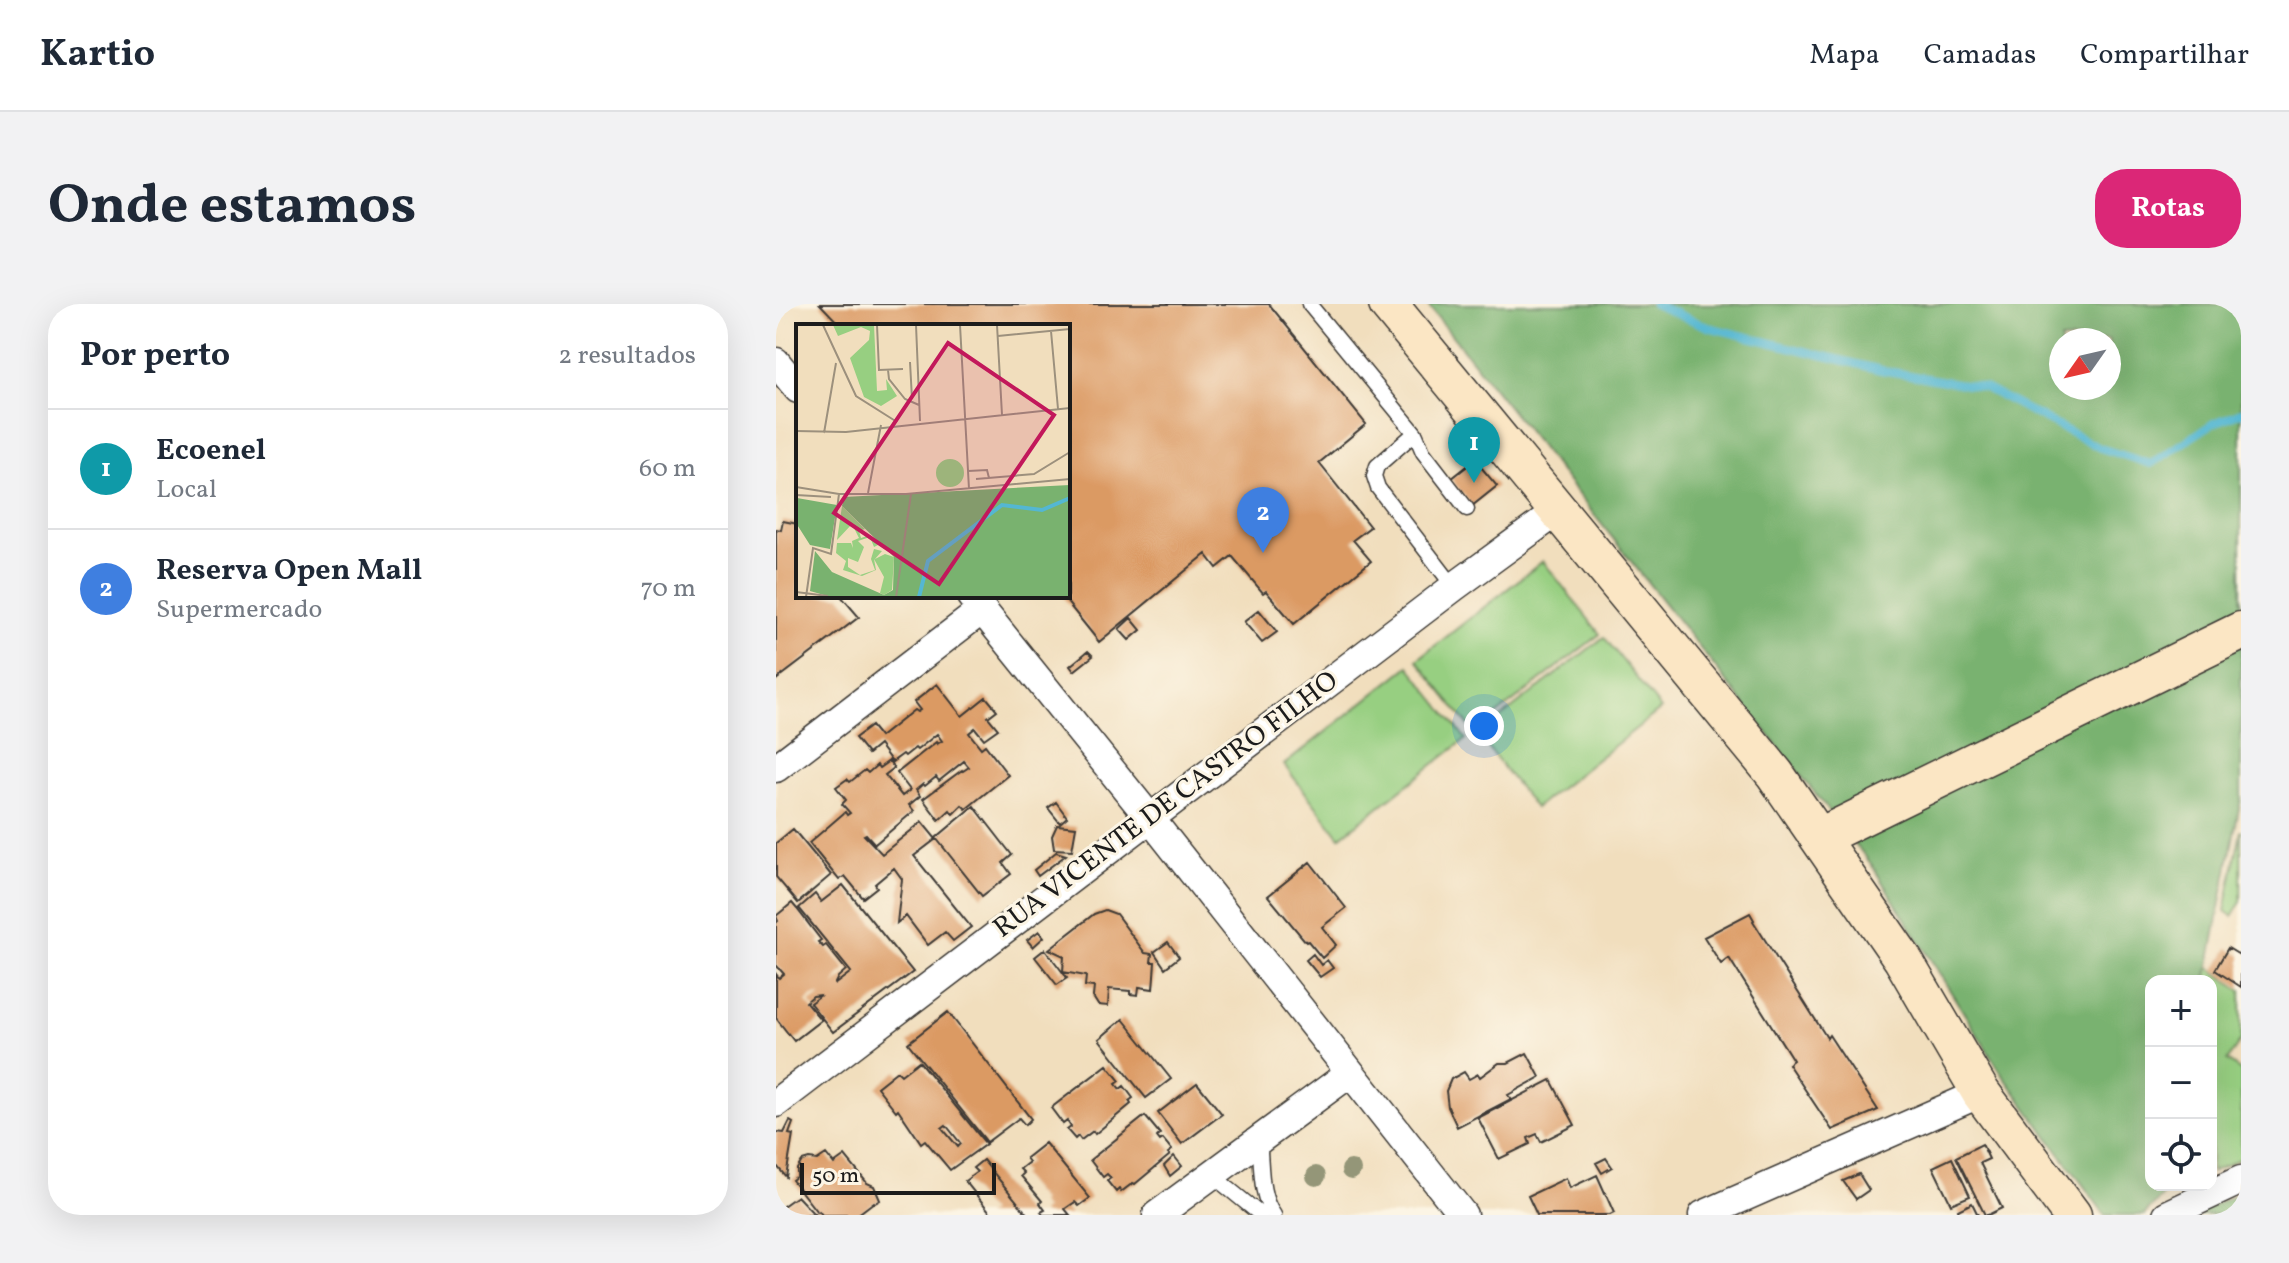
<!DOCTYPE html>
<html lang="pt">
<meta charset="utf-8">
<style>
body{margin:0;font-family:Vollkorn,serif;background:#f2f2f3;color:#1f2937}
.controls{position:absolute;right:24px;bottom:24px;display:grid;overflow:hidden;border-radius:16px;box-shadow:0 8px 32px #0002}
.controls button{width:72px;height:72px;display:grid;place-items:center;padding:0;border:0;border-bottom:2px solid #e0e1e3;background:#fff;color:#1f2937;font:40px sans-serif}
.compass{position:absolute;left:1273px;top:24px;width:72px;height:72px;border-radius:50%;background:#fff;box-shadow:0 8px 32px #0002;rotate:236deg}
.scale{position:absolute;left:24px;bottom:20px;width:196px;box-sizing:border-box;padding-left:8px;border:4px solid #1c1c1c;border-top:0;font-size:22px;line-height:28px;white-space:nowrap;color:#1c1c1c;-webkit-text-stroke:6px #fcf5e5;paint-order:stroke}
.you{position:absolute;left:708px;top:422px;width:28px;height:28px;margin:-20px;border:6px solid #fff;border-radius:50%;background:#1a73e8;box-shadow:0 0 0 12px #1a73e833}
.badge{display:grid;place-items:center;width:52px;height:52px;border-radius:50%;background:#db2777;color:#fff;font-size:26px;font-weight:700}
.pin{position:absolute;translate:-50% -66px;filter:drop-shadow(0 2px 4px #0008)}
.pin::after{content:'';position:absolute;top:42px;width:28px;height:24px;background:inherit;clip-path:polygon(0 0,100% 0,50% 100%)}
.list{margin:0;padding:0;list-style:none}
h2{display:flex;justify-content:space-between;align-items:center;height:104px;margin:0;padding:0 32px;font-size:34px}
h2 small{font-size:26px;font-weight:400;color:#747a83}
.list li{display:grid;grid-template-columns:52px 1fr auto;gap:24px;align-items:center;box-sizing:border-box;height:120px;padding:0 32px;border-top:2px solid #e0e1e3}
.list b{display:block;font-size:30px;white-space:nowrap}
.list p{margin:0;font-size:26px;white-space:nowrap;color:#747a83}
.list em{font-size:26px;font-style:normal;color:#747a83}
.icon{flex:none;width:44px;height:44px;fill:none;stroke:currentColor;stroke-width:2;stroke-linecap:round;stroke-linejoin:round}
.map{position:relative;flex:none;width:1465px;height:911px;overflow:hidden;border-radius:32px}
header{display:flex;align-items:center;gap:48px;box-sizing:border-box;height:112px;padding:0 40px;background:#fff;border-bottom:2px solid #e0e1e3}
header strong{font-size:38px}
nav{display:flex;gap:44px;margin-inline-start:auto;font-size:28px}
.intro{display:flex;align-items:center;justify-content:space-between;box-sizing:border-box;height:192px;padding:0 48px}
h1{margin:0;font-size:56px}
.button{padding:20px 36px;border-radius:32px;background:#db2777;color:#fff;font-size:28px;font-weight:700}
main{display:flex;gap:48px;padding:0 48px}
aside{flex:1;background:#fff;border-radius:32px;box-shadow:0 8px 32px #0002}
.map>svg:first-child{display:block}
</style>
<header>
<strong>Kartio</strong>
<nav><a>Mapa</a><a>Camadas</a><a>Compartilhar</a></nav>
</header>
<div class="intro"><h1>Onde estamos</h1><a class="button">Rotas</a></div>
<main>
<aside>
<h2>Por perto<small>2 resultados</small></h2>
<ul class="list">
<li><span class="badge" style="background:#0f9aa8">1</span><div><b>Ecoenel</b><p>Local</p></div><em>60 m</em></li>
<li><span class="badge" style="background:#3f7fe0">2</span><div><b>Reserva Open Mall</b><p>Supermercado</p></div><em>70 m</em></li>
</ul>
</aside>
<div class="map">
<svg width="1465" height="911" viewBox="0 0 1465 911">
<rect width="100%" height="100%" fill="#fcf5e5"/>
<filter id="ink" filterUnits="userSpaceOnUse"><feTurbulence type="fractalNoise" baseFrequency=".0125" numOctaves="2"/><feDisplacementMap in="SourceGraphic" scale="16" xChannelSelector="R" yChannelSelector="G"/><feConvolveMatrix kernelMatrix="1 2 1 2 8 2 1 2 1" color-interpolation-filters="sRGB"/></filter>
<filter id="wash" filterUnits="userSpaceOnUse"><feTurbulence type="fractalNoise" baseFrequency=".006" numOctaves="4" result="noise"/><feDisplacementMap in="SourceGraphic" scale="32" xChannelSelector="R" yChannelSelector="G"/><feGaussianBlur stdDeviation="1.8" result="paint"/><feColorMatrix in="noise" values="0 0 0 0 0 0 0 0 0 0 0 0 0 0 0 0 0 1.4 0 .05"/><feComposite in="paint" operator="in"/></filter>
<g filter="url(#wash)">
<rect width="100%" height="100%" fill="#f1debd"/>
<path fill="#97cf81" stroke="#5a764e" stroke-width="2" d="M767 257 824 330 698 428 641 356Z
M828 333 885 405 759 504 702 431Z
M633 362 690 435 564 533 508 461Z
M1465 526V598L1456 612 1449 607Z
M1432 663 1465 686V736L1451 757 1465 767V854L1435 868V677H1429Z"/>
<path fill="#79b26f" stroke="#4a6746" stroke-width="2" fill-rule="evenodd" d="M651 0H1465V494L1430 677H1375V881H1390L1389 890 1368 911H1329L1226 770 1095 560ZM1285 36H1333V84H1285Z
M1465 889V911H1414Z"/>
<g fill="none" stroke-linecap="round" stroke-linejoin="round">
<path stroke="#54b7d2" stroke-width="8" d="M878 0 932 23 1105 66 1209 84 1324 144 1375 160 1436 120 1465 108"/>
</g>
<g id="blocks">
<path fill="#db9a63" fill-rule="evenodd" d="M44 0H493L590 120 543 159 594 223 577 236 595 257 518 320 490 287 487 289 456 252 441 264 430 250 323 338 286 292H292V22H65Z
M699 156 721 182 696 202 675 175Z
M7 217 22 220V292H65L83 313 0 376V225L5 226Z
M483 306 501 328 486 339 468 318Z
M355 314 365 326 353 336 343 325Z
M312 347 317 352 298 367 294 362Z
M161 380 186 412 210 393 221 406 212 413 222 425 208 435 199 424 193 429 205 444 209 441 232 471 190 505 186 501 177 510 174 506 163 516 147 495 186 466 187 467 193 463 188 457 163 477 160 473 149 482 147 480 140 486 144 492 133 501 138 507 99 540 90 530 88 531 106 550 146 518 160 535 138 552 195 623 177 637 169 628 152 641 130 612 121 619 126 575 118 564 99 580 101 583 87 594 69 572 63 576 33 539 69 508 71 511 74 509 66 500 70 496 60 483 71 475 74 478 89 466 92 469 101 461 103 464 113 457 118 464 109 471 126 492 134 486 121 469 160 438 161 440 166 437 161 430 141 446 139 444 129 452 127 450 116 458 103 441 92 450 79 434 95 422 104 433 138 406 141 408 144 406 138 398Z
M280 498 291 513 284 519 272 504Z
M198 502 236 551 227 559 235 570 206 592 160 534Z
M281 521 300 523 296 546 278 545 276 532Z
M17 525 55 571 22 599 0 573V539Z
M280 548 290 551 262 572 258 566Z
M534 558 570 604 546 623 560 641 546 654 532 637 530 638 492 592Z
M67 581 137 668 57 728 34 699 45 691 37 692 30 698 45 716 18 737 0 714V670L3 674 8 670 0 661V619L2 617 0 612 16 599 21 605 45 636 42 638 47 643 50 641 70 666 62 673 58 681 75 668 23 604 39 590 45 598Z
M329 606 340 610 369 649 376 650 375 658H379L377 685 363 683 362 691 354 690V687L333 685 332 702 322 701 317 693 318 683 309 682 310 672 287 668 288 652 273 645 318 610Z
M974 609 978 616 977 617 1051 734 1053 731 1102 806 1056 826 1012 760 1017 756 953 654 945 660 928 633Z
M263 627 268 633 257 643 251 636Z
M392 638 403 653 389 664 378 648Z
M1452 644 1465 652V683L1439 666Z
M269 645 291 674 281 681 259 653Z
M537 650 545 661 551 656 557 664 544 673 530 656Z
M172 708 255 815 249 821 243 814 211 838 132 739Z
M347 715 395 775 370 794 323 735Z
M751 749 764 773 732 791 735 795 681 823 672 803 670 787 675 775 688 768 693 775 702 770 704 773 723 759H732Z
M143 757 210 840 174 866 149 836 145 839 122 805 120 807 101 783 121 767 125 771ZM170 821 185 840 182 843 166 824Z
M331 761 344 777 340 780 344 785 348 782 357 794 353 797 355 800 319 830 317 827 305 836 302 832 299 835 291 826 295 823 291 817 287 820 275 804Z
M775 776 799 821 765 838 761 830 752 834 754 840 723 855 702 814Z
M421 779 446 810 406 840 382 809Z
M369 812 384 830 381 833 384 837 387 835 396 846 392 849 394 851 359 880 357 879 345 888 343 885 340 888 331 877 335 874 331 870 327 873 314 856Z
M14 817 17 819 13 830 17 831 10 873 0 861V828L8 829Z
M269 839 314 894 303 902 299 898 289 905 294 911H267L265 908 269 906 264 899 266 897 245 872 248 869 244 865 253 858 250 854Z
M1206 840 1213 855 1204 859 1226 904 1212 911H1209L1180 853Z
M50 850 58 860 69 852 91 879 98 882 104 896 99 899 98 898 81 911H46L43 907 41 908 16 876 21 872V865L26 857 33 855 41 856Z
M398 852 406 862 394 872 388 862Z
M830 854 836 863 826 869 820 859Z
M1176 854 1194 892 1175 900 1157 863Z
M207 856 252 911H210L214 908 189 877 201 868 197 864Z
M1083 870 1093 886 1080 895 1067 877Z
M821 871 838 909 834 911H761L752 892 790 874 794 884Z
M21 892 39 911H0V907Z
M1196 899 1202 911H1184L1182 906Z"/>
</g>
</g>
<g filter="url(#ink)">
<use href="#blocks" fill-opacity="0" stroke="#3c3934" stroke-width="2"/>
<g fill="none" stroke-linecap="round" stroke-linejoin="round">
<g stroke="#3c3934" stroke-width="17">
<path id="lane" d="M533 0 639 129 647 148 691 205
M639 129 601 162 598 172 602 184 678 283
M483 836C486 861 483 891 498 911
M436 871 485 911"/>
</g>
<g stroke="#3c3934" stroke-width="31">
<path id="street" d="M0 58 22 85
M195 292 373 513 687 911
M0 464 206 306
M0 799 678 283 782 207
M381 911 574 769
M927 911 1205 789
M1391 911 1465 876"/>
</g>
<g stroke="#3c3934" stroke-width="41">
<path id="secondary" d="M612 0 999 470 1126 654 1205 789 1296 911
M1044 533 1465 327"/>
</g>
<use href="#lane" stroke="#fff" stroke-width="14"/>
<use href="#street" stroke="#fff" stroke-width="28"/>
<use href="#secondary" stroke="#fbe6c4" stroke-width="38"/>
</g>
<g fill="#949678">
<circle cx="575" cy="866" r="10"/>
<circle cx="540" cy="872" r="10"/>
</g>
</g>
<g text-anchor="middle" dominant-baseline="central" stroke-width="6" stroke-linejoin="round" paint-order="stroke">
<g font-size="28" fill="#1c1c1c" stroke="#fcf5e5">
<text transform="translate(390 501) rotate(-37)">RUA VICENTE DE CASTRO FILHO</text>
</g>
</g>
<g transform="translate(20 20)">
<rect width="274" height="274" fill="#f1debd"/>
<path d="M37 1H78L81 67 91 66 90 55 101 72 85 82 68 73 54 34 73 16 74 7 65 3 42 12ZM140 149a14 14 0 1 1 28 0a14 14 0 1 1-28 0ZM46 182 69 205 63 207 65 214 74 211 84 220 78 223 74 213 62 217 68 223 62 238 52 234V243L64 251 79 246 75 235 78 225 86 227 79 235 89 230 98 233 96 266 88 271 84 269 88 253 78 235 80 246 66 252 47 246 50 237 40 229 41 219H55L57 224 56 217 63 214 56 200 41 216Z" fill="#97cf81"/>
<path d="M274 161V273H35L14 267 19 227 36 248 88 271 97 266 98 233 46 182 48 173ZM1 174 41 181 34 225 14 221 0 199Z" fill="#79b26f"/>
<path fill="none" stroke="#54b7d2" stroke-width="4" d="M123 273 132 237 206 181 246 186 274 174"/>
<path fill="none" stroke="#9c907d" stroke-width="2" d="M27 1 60 72 101 98M81 1 83 46 107 45M120 1 124 97M164 1 173 165M201 1 206 91M255 7 262 85M202 12 274 5M114 38 116 75M92 46 93 55 109 75 123 81M0 107 50 108 274 84M28 109 40 39M172 147 191 146 193 154M180 155 238 150 274 128M0 163 43 170H110L274 155M72 169 85 101M0 171 35 173M0 268 32 272M10 273 17 224 35 230 43 170M100 273 115 170"/>
<path fill="#c2185b" fill-opacity="0.15" stroke="#c2185b" stroke-width="4" d="M152 19 258 91 143 260 38 189Z"/>
<rect width="274" height="274" fill="none" stroke="#1c1c1c" stroke-width="4"/>
</g>
</svg>
<div class="controls">
<button>+</button>
<button>−</button>
<button><svg class="icon" aria-label="locate" viewBox="0 0 24 24"><circle cx="12" cy="12" r="6"/><path d="M12 2v4M12 18v4M2 12h4M18 12h4"/></svg></button>
</div>
<svg class="compass" viewBox="-18 -18 36 36"><path d="M0-13l5 13h-10z" fill="#e53935"/><path d="M0 13l5-13h-10z" fill="#747a83"/></svg>
<div class="scale">50 m</div>
<div class="you"></div>
<div class="pin badge" style="left:698px;top:179px;background:#0f9aa8">1</div>
<div class="pin badge" style="left:487px;top:249px;background:#3f7fe0">2</div>
</div>
</main>
